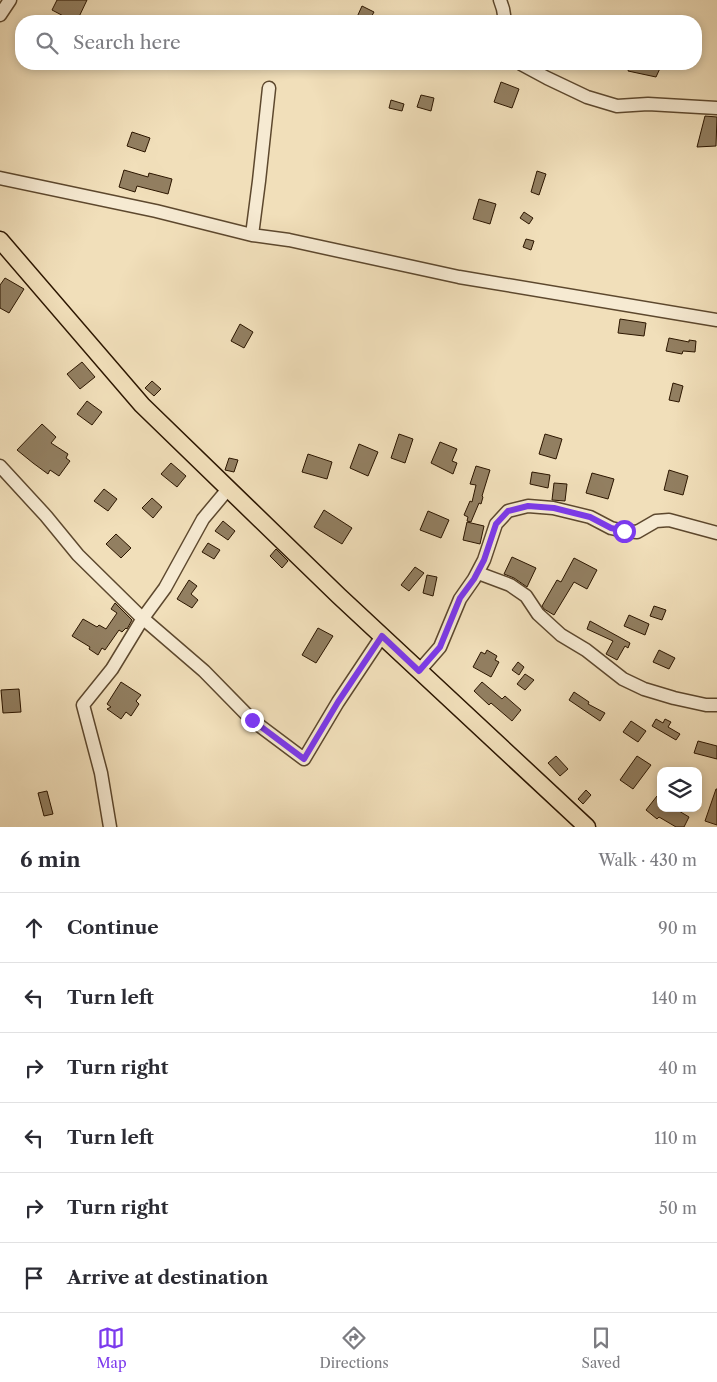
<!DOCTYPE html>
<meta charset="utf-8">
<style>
body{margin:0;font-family:"Libre Caslon Text",serif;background:#f2f2f3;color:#2b2b33}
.controls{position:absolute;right:15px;bottom:15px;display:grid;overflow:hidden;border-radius:10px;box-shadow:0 2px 8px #0003}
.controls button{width:45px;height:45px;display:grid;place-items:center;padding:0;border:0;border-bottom:1px solid #e1e1e2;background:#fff;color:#2b2b33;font:25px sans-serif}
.stop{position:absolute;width:15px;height:15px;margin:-11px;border:4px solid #7c3aed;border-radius:50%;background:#fff}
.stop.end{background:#7c3aed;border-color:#fff;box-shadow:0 1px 5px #0008}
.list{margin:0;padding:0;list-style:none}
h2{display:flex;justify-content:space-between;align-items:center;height:65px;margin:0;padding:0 20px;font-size:21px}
h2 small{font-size:16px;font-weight:400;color:#7c7c81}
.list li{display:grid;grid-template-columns:32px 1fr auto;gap:15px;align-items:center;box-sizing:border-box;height:70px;padding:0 20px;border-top:1px solid #e1e1e2}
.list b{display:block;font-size:19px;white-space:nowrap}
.list em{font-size:16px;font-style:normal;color:#7c7c81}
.icon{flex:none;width:28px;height:28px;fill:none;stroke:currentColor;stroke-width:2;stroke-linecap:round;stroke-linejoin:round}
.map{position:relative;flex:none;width:717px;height:827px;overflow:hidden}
.search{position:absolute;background:#fff;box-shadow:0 2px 8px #0003;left:15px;right:15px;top:15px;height:55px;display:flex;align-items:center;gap:12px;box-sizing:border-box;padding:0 18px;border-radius:20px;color:#7c7c81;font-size:19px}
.sheet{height:485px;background:#fff}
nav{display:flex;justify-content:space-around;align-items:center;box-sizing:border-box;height:70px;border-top:1px solid #e1e1e2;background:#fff;font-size:14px;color:#7c7c81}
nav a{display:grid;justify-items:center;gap:2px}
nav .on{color:#7c3aed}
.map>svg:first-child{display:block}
</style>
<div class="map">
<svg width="717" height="827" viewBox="0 0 717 827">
<rect width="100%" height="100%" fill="#f1dfba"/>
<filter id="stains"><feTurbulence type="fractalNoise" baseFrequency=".004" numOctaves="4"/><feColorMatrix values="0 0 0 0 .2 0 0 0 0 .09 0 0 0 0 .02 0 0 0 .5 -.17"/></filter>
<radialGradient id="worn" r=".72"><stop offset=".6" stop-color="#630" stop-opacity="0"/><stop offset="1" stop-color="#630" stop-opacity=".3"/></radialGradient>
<path fill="#927f61" stroke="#2c1600" d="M57 0H87L77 21H73L52 10Z
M362 6 374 12 369 21H366L357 17Z
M630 64H662L656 77 628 71Z
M501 82 519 89 512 108 494 102Z
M421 95 434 98 431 111 417 107Z
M391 100 404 104 402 111 389 108Z
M705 116 717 117 716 146 697 147Z
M132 132 150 138 145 152 127 146Z
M124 170 148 177 149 173 172 179 168 194 137 186 135 192 119 187Z
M537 171 546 174 539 195 531 192Z
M479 199 496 204 490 224 473 219Z
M524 212 533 218 529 224 520 218Z
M526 239 534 241 531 250 523 247Z
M5 278 24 289 9 313 0 308V285Z
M620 319 646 323 644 336 618 333Z
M240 324 253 332 244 348 231 341Z
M669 338 689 342V340L696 341 695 352 683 351 682 354 666 351Z
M82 362 95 377 80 389 67 374Z
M152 381 161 389 154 396 145 388Z
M673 383 683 386 679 402 669 400Z
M87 401 102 412 92 425 77 414Z
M42 424 56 437 51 443 68 454 66 458 70 461 59 476 50 470 48 474 33 463 17 450Z
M399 434 413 439 405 463 391 458Z
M545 434 562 439 556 459 539 454Z
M440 442 457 449 452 461 457 463 453 474 431 463Z
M359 444 378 452 368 476 350 468Z
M308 454 332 462 327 479 302 472Z
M229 458 238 460 234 472 225 470Z
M171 463 186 476 177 487 161 474Z
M476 466 490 470 482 496 483 497 481 504 479 503 471 522 467 521 468 517 464 515 470 501 472 502 476 485 470 484Z
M669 470 688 476 683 495 664 490Z
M532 472 550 475 548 488 530 484Z
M592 473 614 479 608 499 586 493Z
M554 483 567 484 565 501 552 500Z
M104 489 117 499 108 511 94 501Z
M152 498 162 507 153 518 142 508Z
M324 510 352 528 342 544 314 527Z
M428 511 449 520 441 538 420 530Z
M223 521 235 531 228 540 215 531Z
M467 522 484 526 480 544 463 540Z
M116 534 131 548 121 558 106 544Z
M208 543 220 550 214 559 202 552Z
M276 549 288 561 282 568 270 556Z
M512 557 536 568 527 587 514 578 504 574Z
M574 558 597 570 587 589 574 582 554 615 544 609 542 606 557 580 561 582Z
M415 567 424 573 409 591 401 585Z
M427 575 437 577 433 596 423 593Z
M189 580 197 586 191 594 198 600 192 608 177 599Z
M115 603 132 620 127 629 126 628 122 632 119 630 105 650 102 648 98 655 89 649 90 647 72 636 83 619 97 627 99 625 106 629 117 613 111 609Z
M654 606 666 610 662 620 650 616Z
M629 615 649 624 645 635 624 626Z
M590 621 630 643 628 648 625 646 617 660 606 654 613 641 587 629Z
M318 628 333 636 316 663 302 655Z
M487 650 497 656 495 660 499 662 491 677 473 667 481 652 485 654Z
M659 650 675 658 669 669 653 662Z
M518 662 524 667 519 675 512 670Z
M525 674 534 680 525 690 517 684Z
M121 682 141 695 136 701 139 704 131 716 126 712 121 719 107 709 111 707 107 704Z
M482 682 502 699 505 696 521 710 512 721 491 703 489 705 474 691Z
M19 689 21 712 3 713 1 690Z
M574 692 589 702 588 704 605 713 600 721 569 700Z
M656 719 663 723 665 719 671 722 668 727 680 734 676 740 652 726Z
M631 721 646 731 638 742 623 732Z
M698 741 717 746V759L694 753Z
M556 756 568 769 560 776 548 763Z
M637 756 651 765 633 789 620 780Z
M716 789H717V825L705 821Z
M586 790 591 795 583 804 578 799Z
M47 791 53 814 44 816 38 793Z
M657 796 661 799V808H674L689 817 684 827H676L659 817 657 819 646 810Z"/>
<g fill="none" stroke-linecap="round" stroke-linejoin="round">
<g stroke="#5d482e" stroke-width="15">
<path id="minor" d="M500 0 503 9 505 21
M0 15 10 0
M521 64 547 78 587 97 617 106 648 104 717 108
M0 178 156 211 252 235 289 240 459 277 717 320
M252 235 259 181 269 88
M0 466 46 516 78 555 139 615 204 671 252 720 304 759 338 702 382 636
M478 573 510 585 526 596 538 614 561 635 586 650 623 679 644 689 674 698 706 705H717
M419 671 440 647 460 599 474 579 484 560 496 524 508 511 528 506 553 508 590 517 611 528 624 531 637 532 656 521 669 520 717 533
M110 827 101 773 83 705 112 669 143 618 165 588 203 519 228 489"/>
</g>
<g stroke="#2c1600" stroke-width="19">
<path id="major" d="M0 240 142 405 339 596 587 827"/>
</g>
<use href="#minor" stroke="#f6ead2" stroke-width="12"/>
<use href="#major" stroke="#f1dfba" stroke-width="16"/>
</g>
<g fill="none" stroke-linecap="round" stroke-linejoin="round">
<path stroke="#7c3aed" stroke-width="6" d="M252 720 304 759 338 702 382 636 419 671 440 647 460 598 474 579 484 560 496 524 508 511 528 506 554 508 590 517 611 528 624 531"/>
</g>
<rect width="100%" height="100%" filter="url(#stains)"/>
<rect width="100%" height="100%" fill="url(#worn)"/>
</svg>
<div class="controls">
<button><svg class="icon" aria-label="layers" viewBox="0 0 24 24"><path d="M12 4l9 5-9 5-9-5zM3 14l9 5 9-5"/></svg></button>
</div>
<div class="stop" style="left:624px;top:531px"></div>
<div class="stop end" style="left:252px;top:720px"></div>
<div class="search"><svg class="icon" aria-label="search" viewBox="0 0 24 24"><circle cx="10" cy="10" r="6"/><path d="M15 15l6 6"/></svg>Search here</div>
</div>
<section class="sheet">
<h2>6 min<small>Walk · 430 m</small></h2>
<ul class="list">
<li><svg class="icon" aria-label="ahead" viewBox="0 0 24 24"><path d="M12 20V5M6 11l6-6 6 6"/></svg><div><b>Continue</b></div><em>90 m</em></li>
<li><svg class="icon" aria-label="left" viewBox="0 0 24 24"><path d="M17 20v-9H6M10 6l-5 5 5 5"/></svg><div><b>Turn left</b></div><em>140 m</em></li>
<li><svg class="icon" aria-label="right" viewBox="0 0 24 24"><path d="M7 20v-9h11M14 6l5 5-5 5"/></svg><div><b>Turn right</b></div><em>40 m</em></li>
<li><svg class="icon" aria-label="left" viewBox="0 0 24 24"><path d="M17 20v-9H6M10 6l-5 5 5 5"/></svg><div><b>Turn left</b></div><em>110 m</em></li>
<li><svg class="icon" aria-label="right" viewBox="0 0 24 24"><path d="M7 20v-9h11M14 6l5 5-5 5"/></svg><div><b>Turn right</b></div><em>50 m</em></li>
<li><svg class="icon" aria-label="arrive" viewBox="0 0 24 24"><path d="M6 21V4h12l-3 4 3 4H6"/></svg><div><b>Arrive at destination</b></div></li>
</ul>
</section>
<nav>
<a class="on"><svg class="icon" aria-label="map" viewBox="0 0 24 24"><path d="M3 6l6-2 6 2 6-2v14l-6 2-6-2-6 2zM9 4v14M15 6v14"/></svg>Map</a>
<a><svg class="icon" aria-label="directions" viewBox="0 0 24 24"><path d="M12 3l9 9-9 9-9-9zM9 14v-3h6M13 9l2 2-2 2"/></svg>Directions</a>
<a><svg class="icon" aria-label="saved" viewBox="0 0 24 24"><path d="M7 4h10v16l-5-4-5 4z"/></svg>Saved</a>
</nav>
